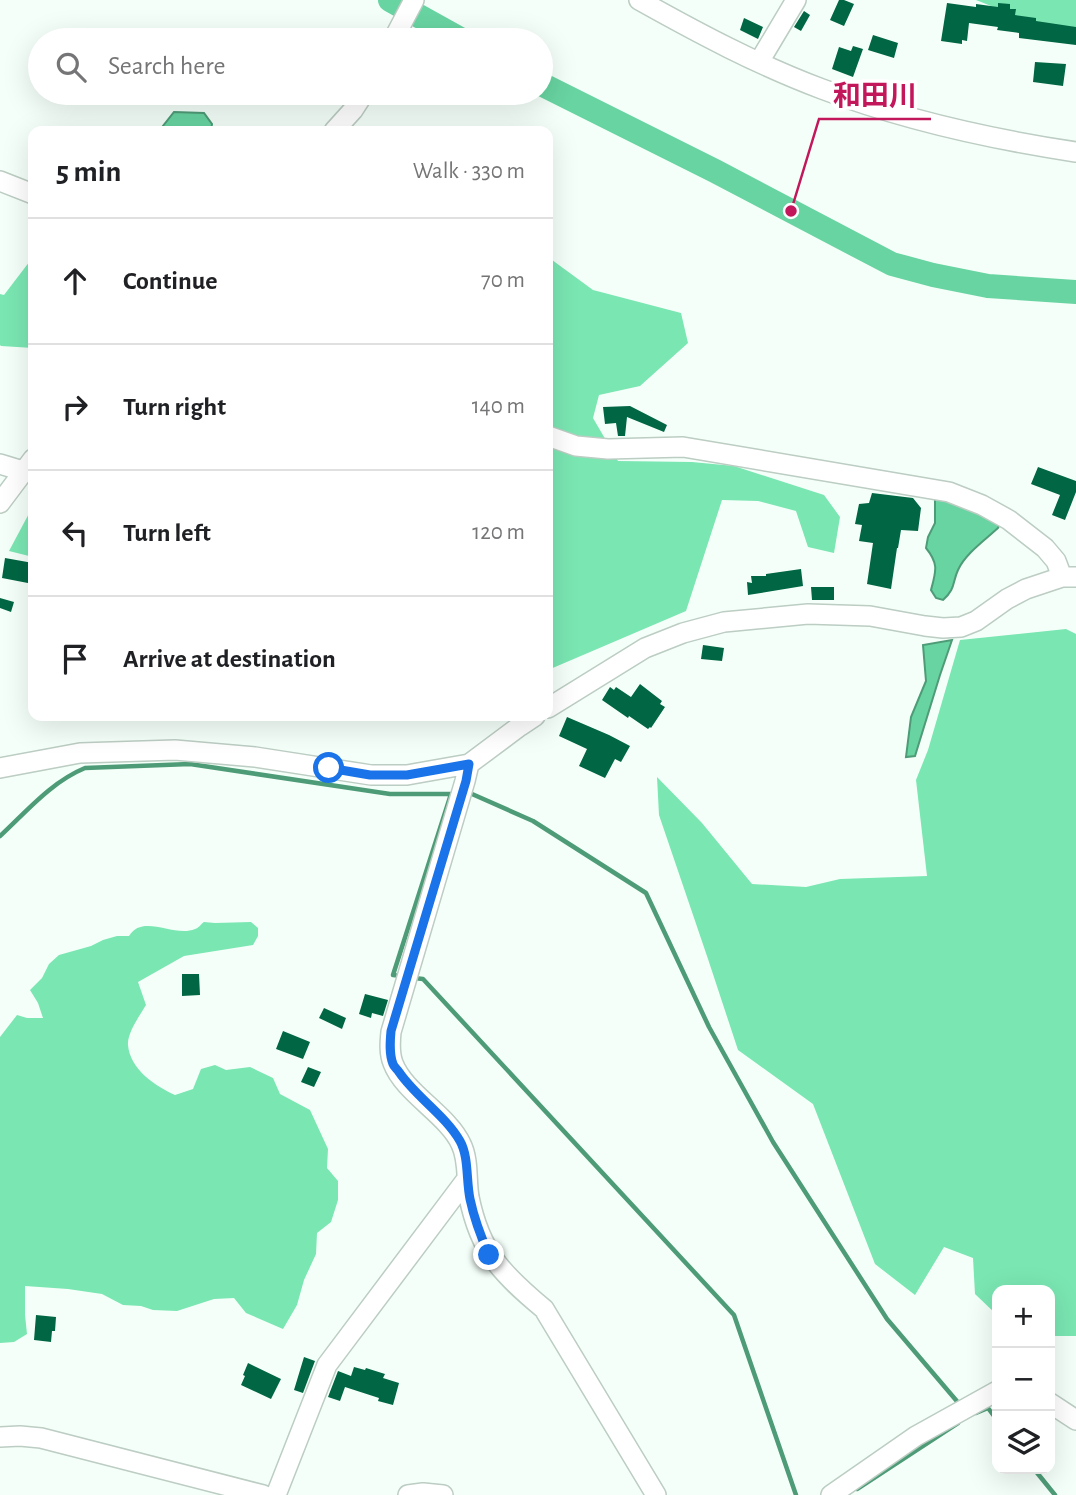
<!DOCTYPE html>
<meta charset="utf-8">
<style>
body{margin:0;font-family:"Alegreya Sans","Noto Sans JP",sans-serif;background:#f6f6f6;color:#202124}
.controls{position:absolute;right:21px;bottom:21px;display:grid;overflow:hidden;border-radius:14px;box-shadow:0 7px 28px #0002}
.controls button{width:63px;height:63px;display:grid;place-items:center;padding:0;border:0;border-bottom:2px solid #e0e0e0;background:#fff;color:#202124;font:35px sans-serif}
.stop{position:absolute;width:21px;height:21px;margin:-16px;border:5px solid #1a73e8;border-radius:50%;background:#fff}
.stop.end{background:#1a73e8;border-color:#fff;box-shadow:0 2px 7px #0008}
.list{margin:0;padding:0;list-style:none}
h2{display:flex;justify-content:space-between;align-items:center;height:91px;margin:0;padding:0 28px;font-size:30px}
h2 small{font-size:23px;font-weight:400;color:#757577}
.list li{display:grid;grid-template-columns:46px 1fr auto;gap:21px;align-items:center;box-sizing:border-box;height:126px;padding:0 28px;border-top:2px solid #e0e0e0}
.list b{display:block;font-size:26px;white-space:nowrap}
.list em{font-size:23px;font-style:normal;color:#757577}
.icon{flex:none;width:38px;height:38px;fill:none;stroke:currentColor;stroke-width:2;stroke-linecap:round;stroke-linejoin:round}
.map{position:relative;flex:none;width:1076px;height:1495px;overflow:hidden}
.search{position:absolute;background:#fff;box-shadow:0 7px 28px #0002;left:28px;top:28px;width:525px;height:77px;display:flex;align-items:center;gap:18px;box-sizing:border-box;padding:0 24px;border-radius:38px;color:#757577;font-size:26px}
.panel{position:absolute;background:#fff;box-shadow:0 7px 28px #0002;left:28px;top:126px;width:525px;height:595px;border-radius:14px}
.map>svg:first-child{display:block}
</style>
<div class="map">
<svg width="1076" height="1495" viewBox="0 0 1076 1495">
<rect width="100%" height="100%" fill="#f4fff9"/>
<path fill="#7ae6b2" d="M976 0H1076V40Z
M33 257V348L1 346 0 345V294L4 295Z
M548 257 593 290 681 313 688 343 640 386 599 395 593 418 618 461 692 462 734 466 824 495 840 517 834 553 808 547 796 511 758 501 722 500 686 611 548 670Z
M33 506V557L9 551Z
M1066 629 1076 634V1336H1050V1290H997V1315L975 1294 973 1258 944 1247 915 1295 875 1264 813 1104 738 1050 708 959 659 815 657 777 702 823 752 884 806 887 840 879 927 876 916 780 928 750 960 640Z
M204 922 215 923 251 922 258 928V936L253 945 184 956 138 982 146 1005C140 1015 127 1033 128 1045 130 1069 155 1086 175 1095L193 1089 201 1069 215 1065 226 1070 250 1067 273 1078 280 1094 310 1110 328 1149 327 1168 338 1181V1200L331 1222 317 1233 316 1254 304 1280 297 1305 283 1329 246 1313 234 1298 214 1299 177 1311 153 1310 141 1306 123 1305 102 1294 68 1289 25 1286V1315L27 1334 14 1342 0 1343V1037L17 1015 27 1018H43L38 1003 30 990 42 978 49 964 59 955 91 946 103 940 117 936H129C143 913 174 938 195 929 199 928 201 924 204 922Z"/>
<path fill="#68d4a1" stroke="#4e9c77" stroke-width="2" d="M174 112 204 113 212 124 211 131H159Z
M935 497 965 506 1000 524 998 528C985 540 965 554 958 570 952 583 956 588 943 600L936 598 931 590C936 571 939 564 926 548L928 537 935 523Z
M952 640 940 675 915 756 906 757 911 717 926 681 923 645Z"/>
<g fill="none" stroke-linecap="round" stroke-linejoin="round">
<path stroke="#4e9c77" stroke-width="4.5" d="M467 794H472L533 821 646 893 709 1027 773 1142 887 1319 961 1406
M0 836C26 812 51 782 85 768L190 764 390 794H455
M402 976 393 975 451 794
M414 978 423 979 734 1315 796 1495
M976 1413 988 1408 997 1420
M1034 1469 1055 1495
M857 1489 958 1423"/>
<path stroke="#68d4a1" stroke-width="24" d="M390 0 462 40
M541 84 715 171 892 264 933 275 988 286 1076 292"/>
</g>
<path fill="#006643" d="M839 0H844L854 4 844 26 830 20Z
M947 3 976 7V4L998 7V3L1010 4V9H1016L1015 15 1036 18V21L1076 27V45L1019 38V33L997 30 998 27 969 23 967 41 962 40V44L941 41Z
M804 11 810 15 801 31 794 27Z
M744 18 763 27 758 39 740 30Z
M873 35 898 43 894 58 868 50Z
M853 46 863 49 853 77 832 69 839 47 851 51Z
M1035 62 1066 64 1063 86 1033 82Z
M630 406 667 425 664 432 627 417 625 436H618L616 423 605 424 603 407Z
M1038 467 1076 481V492L1065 520 1052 515 1060 495 1031 484Z
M872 493 913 498 921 508 918 531 901 530 898 548H897L891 589 867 584 873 543 859 541 862 525 855 524 859 504 869 503Z
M5 558 33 563V584L2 578Z
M801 569 803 586 748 595 747 582 752 583 751 576H766V574Z
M811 587H834V600H812Z
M0 598 14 602 11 612 0 608Z
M703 645 724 648 722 661 701 659Z
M640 684 662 701 660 704 665 707 651 728 650 727 648 729 629 716 628 718 602 700 610 687 614 690 616 687 631 697Z
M567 717 609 735 630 746 621 762 615 759 605 778 579 766 587 749 559 736Z
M182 974H199L200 995 182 996Z
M365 994 388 1000 383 1016 372 1013 371 1018 359 1014Z
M324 1008 346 1018 342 1029 319 1018Z
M283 1031 310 1042 303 1059 276 1049Z
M308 1067 321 1072 314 1087 301 1082Z
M36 1315 56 1317 55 1331H52L51 1342 34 1340Z
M304 1357 315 1361 303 1393 294 1390Z
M248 1363 281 1379 271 1399 241 1385 245 1376 243 1375Z
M354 1367 365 1370 366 1368 385 1374 383 1378 399 1383 393 1405 378 1401 379 1398 345 1387 340 1401 328 1397 338 1371 351 1376Z"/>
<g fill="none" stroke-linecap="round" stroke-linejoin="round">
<g stroke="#bccdc3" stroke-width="22">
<path id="minor" d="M639 0C698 33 758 65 822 89 904 120 990 139 1076 152
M393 40 414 0
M759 62 796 0
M334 131 353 110 364 93
M0 181 33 194
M548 436 576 446 608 449 683 447 949 492 982 505 1009 520 1045 548 1056 561 1062 577
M0 464 23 471
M0 503 33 459
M548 708 645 648 683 633 724 622 808 614 870 616 925 626 943 628 961 627 976 621 1007 599 1026 589 1062 577H1076
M469 764 465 781 391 1032C390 1042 389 1053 393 1063 404 1093 448 1115 461 1144 469 1160 466 1180 469 1197 480 1252 502 1274 544 1309L656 1495
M0 768 80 753 175 750 255 757 371 775H407L469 764 520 726 535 716
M1050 1403 1076 1420
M0 1437 20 1436 41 1438 263 1495
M276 1495 327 1365 466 1180
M408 1495 423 1493 443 1495
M831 1495 916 1436 997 1391"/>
</g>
<use href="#minor" stroke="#fff" stroke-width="19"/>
</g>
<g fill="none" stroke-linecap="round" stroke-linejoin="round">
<path stroke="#1a73e8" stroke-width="9" d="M329 768 370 775H407L469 764 466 781 391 1031C390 1042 389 1054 393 1064 394 1067 397 1069 399 1072 416 1097 445 1115 460 1141 469 1157 466 1180 470 1199 474 1218 481 1237 489 1255"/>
</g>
<path fill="none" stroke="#c2185b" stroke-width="2.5" d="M791 211L819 119H931"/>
<circle fill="#c2185b" stroke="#fff" stroke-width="2.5" cx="791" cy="211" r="7"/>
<g font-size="28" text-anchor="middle" font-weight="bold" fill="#c2185b" stroke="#fff" stroke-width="7" stroke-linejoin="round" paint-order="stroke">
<text x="875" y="105">和田川</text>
</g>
</svg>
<div class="controls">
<button>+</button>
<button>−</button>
<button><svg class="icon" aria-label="layers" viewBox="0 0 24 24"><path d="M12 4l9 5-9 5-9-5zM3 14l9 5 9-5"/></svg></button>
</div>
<div class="stop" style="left:329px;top:768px"></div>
<div class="stop end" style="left:489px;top:1255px"></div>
<div class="search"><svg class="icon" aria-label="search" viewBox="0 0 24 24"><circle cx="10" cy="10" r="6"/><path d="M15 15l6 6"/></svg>Search here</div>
<section class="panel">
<h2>5 min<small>Walk · 330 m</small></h2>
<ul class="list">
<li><svg class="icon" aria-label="ahead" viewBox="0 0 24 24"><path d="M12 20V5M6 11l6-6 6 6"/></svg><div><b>Continue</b></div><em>70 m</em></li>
<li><svg class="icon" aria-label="right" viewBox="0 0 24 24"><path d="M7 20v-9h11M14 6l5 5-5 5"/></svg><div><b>Turn right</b></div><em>140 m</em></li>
<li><svg class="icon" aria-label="left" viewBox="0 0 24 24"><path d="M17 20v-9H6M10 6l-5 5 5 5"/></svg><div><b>Turn left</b></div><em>120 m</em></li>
<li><svg class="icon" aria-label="arrive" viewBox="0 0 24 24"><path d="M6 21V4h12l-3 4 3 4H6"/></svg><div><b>Arrive at destination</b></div></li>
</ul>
</section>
</div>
